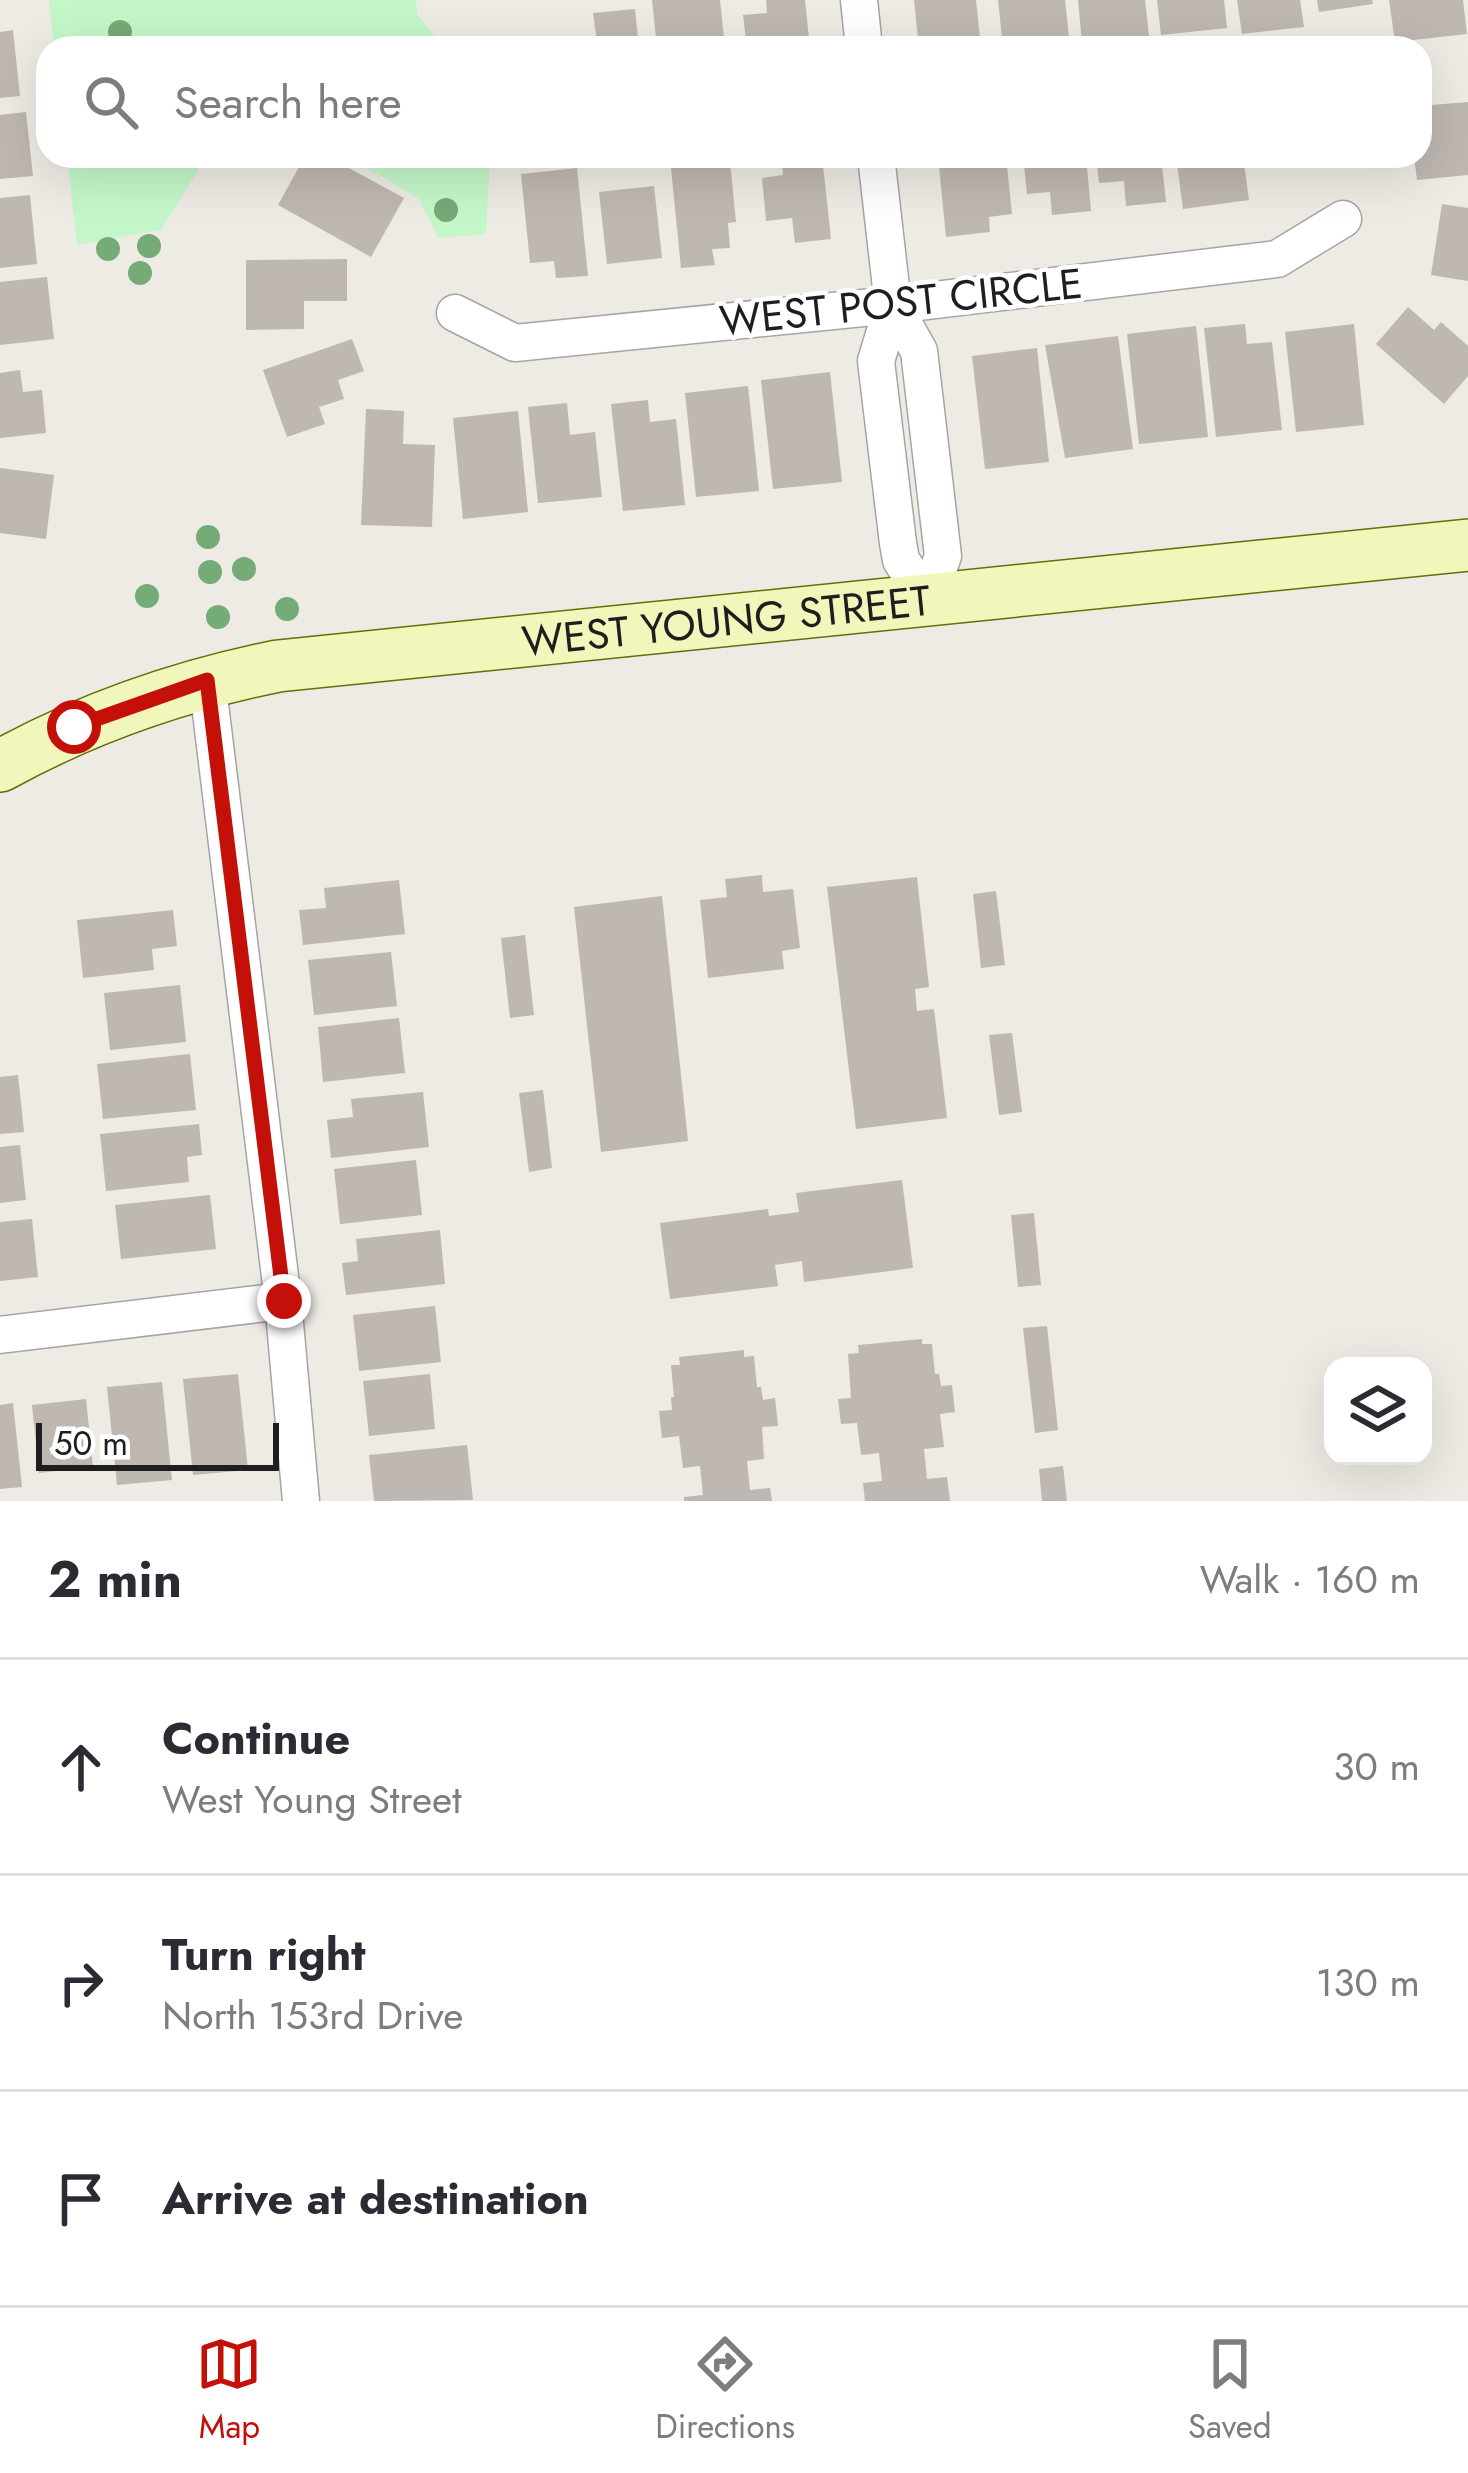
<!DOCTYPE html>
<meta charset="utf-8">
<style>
body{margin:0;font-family:Jost,sans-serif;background:#f2f2f3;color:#2b2b33}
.controls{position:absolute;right:36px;bottom:36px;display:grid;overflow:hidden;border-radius:24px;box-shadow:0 12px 48px #0002}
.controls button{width:108px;height:108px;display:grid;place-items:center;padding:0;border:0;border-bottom:3px solid #e1e1e2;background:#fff;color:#2b2b33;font:60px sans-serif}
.scale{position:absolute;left:36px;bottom:30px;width:243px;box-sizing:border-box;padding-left:12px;border:6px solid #1e1e1e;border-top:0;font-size:33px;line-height:42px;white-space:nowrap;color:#1e1e1e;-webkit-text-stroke:9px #fff;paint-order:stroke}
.stop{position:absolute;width:36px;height:36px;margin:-27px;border:9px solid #c31009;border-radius:50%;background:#fff}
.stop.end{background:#c31009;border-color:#fff;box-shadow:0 3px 12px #0008}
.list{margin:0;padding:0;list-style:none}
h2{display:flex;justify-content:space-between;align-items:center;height:156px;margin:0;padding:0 48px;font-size:51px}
h2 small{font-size:39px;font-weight:400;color:#7c7c81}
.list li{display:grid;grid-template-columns:78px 1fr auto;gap:36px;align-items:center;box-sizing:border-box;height:216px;padding:0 48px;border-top:3px solid #e1e1e2}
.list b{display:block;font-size:45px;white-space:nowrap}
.list p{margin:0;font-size:39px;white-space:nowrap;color:#7c7c81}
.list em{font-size:39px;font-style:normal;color:#7c7c81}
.icon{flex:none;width:66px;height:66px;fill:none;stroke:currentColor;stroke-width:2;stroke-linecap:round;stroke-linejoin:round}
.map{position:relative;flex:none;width:1468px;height:1501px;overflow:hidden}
.search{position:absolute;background:#fff;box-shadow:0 12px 48px #0002;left:36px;right:36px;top:36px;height:132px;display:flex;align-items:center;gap:30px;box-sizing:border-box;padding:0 42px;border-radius:36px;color:#7c7c81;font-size:45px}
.sheet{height:804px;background:#fff}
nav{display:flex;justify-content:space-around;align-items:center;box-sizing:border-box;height:168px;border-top:3px solid #e1e1e2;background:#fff;font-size:33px;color:#7c7c81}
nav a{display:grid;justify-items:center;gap:6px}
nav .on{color:#c31009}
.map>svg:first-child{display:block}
</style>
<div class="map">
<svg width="1468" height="1501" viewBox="0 0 1468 1501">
<rect width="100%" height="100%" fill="#eeebe4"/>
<path fill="#c3f7c9" d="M49 0H416L417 15 445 48H54Z
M67 156H207L161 230 77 245Z
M347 156H490L486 234 438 238 419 199Z"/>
<path fill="#bfb7b1" d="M652 0H720L725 48H657Z
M766 0H805L810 48H747L743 15 767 13Z
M914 0H976L981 48H919Z
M998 0H1065L1070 47 1003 48Z
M1078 0H1145L1149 36 1082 43Z
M1157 0H1224L1227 28 1161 35Z
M1237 0H1300L1304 27 1242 34Z
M1317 0H1372L1373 4 1319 12Z
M1389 0H1463L1467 34 1395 42Z
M635 9 639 48H573V45L597 42 593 13Z
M13 30 20 96 0 98V32Z
M1468 102V175L1417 180 1414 156H1420V106Z
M26 112 33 176 0 179V115Z
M305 156H327L404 198 371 257 278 205Z
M822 156 831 239 795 243 792 218 766 221 762 178 783 175 781 157Z
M938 156H1006L1012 214 989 217 990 232 946 237Z
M1023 156H1086L1091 211 1052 215 1050 192 1027 194Z
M1096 156H1161L1166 202 1126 206 1124 181 1099 183Z
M1176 156H1243L1249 200 1183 209Z
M730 162 736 222 728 223 730 248 712 249 715 265 681 268 671 168Z
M577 168 588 276 556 278 554 261 530 263 521 174Z
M654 186 662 258 607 264 599 192Z
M30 195 37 264 0 268V198Z
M1442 204 1468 208V281L1431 275Z
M347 259V301H304V329L246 330V260Z
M47 277 54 339 0 345V282Z
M1408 307 1434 330 1441 322 1468 346V376L1444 404 1376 344Z
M1245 324 1247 344 1272 342 1282 430 1216 437 1204 328Z
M1354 324 1364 425 1296 432 1285 332Z
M1196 326 1208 437 1139 444 1127 334Z
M1118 336 1133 449 1065 458 1045 345Z
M352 339 364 371 338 380 344 399 319 407 325 424 287 437 263 370Z
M1037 348 1049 462 985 469 972 356Z
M20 370 23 392 42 390 46 433 0 438V373Z
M830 372 842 482 773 489 761 380Z
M748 386 759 491 696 497 685 393Z
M648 400 650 422 676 419 685 505 623 511 611 404Z
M567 403 570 435 595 432 602 497 538 503 528 407Z
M366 409 404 411 403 444 435 445 432 527 361 525Z
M518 411 528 512 463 519 453 418Z
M0 468 54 475 46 539 0 533Z
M762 875 763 892 793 889 800 948 782 951 784 969 708 978 700 900 727 897 725 879Z
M917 877 929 987 915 989 917 1011 934 1009 947 1118 856 1129 827 887Z
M399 880 405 934 303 945 299 910 326 908 324 888Z
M996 891 1005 965 981 968 973 894Z
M662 896 688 1141 601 1152 574 907Z
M173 910 177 946 152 949 154 970 83 978 77 920Z
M525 935 534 1015 510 1018 501 938Z
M391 952 397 1006 314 1015 308 960Z
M180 985 186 1042 110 1050 104 993Z
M399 1018 405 1073 323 1082 318 1027Z
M1012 1033 1022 1112 999 1115 989 1035Z
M190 1054 196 1110 103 1119 97 1064Z
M18 1075 24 1132 0 1134V1077Z
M543 1090 552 1168 529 1172 519 1093Z
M423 1092 429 1147 331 1158 327 1120 353 1117 351 1099Z
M199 1124 202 1155 187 1157 189 1182 106 1191 100 1134Z
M20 1145 26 1200 0 1203V1147Z
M416 1160 422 1215 340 1224 334 1169Z
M902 1180 913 1268 804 1282 802 1261 775 1265 778 1286 670 1299 660 1223 768 1209 769 1216 799 1212 796 1193Z
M210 1195 216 1249 121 1259 115 1205Z
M1034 1213 1041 1285 1018 1287 1011 1215Z
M32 1219 38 1277 0 1281V1222Z
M440 1230 445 1284 346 1295 342 1263 358 1261 356 1239Z
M435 1306 441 1362 359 1371 353 1315Z
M1047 1326 1058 1430 1035 1433 1023 1328Z
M922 1339V1344H932L935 1374H939L941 1386 952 1385 955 1412 940 1414 944 1447 924 1449 927 1479 947 1477 950 1501H865L863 1483 882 1481 879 1453 861 1455 857 1423 841 1424 838 1399 851 1398 848 1354 859 1353 858 1345Z
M744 1350V1357L754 1356 757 1387H761L763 1400 775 1398 778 1426 762 1427 764 1459 747 1461 750 1490 770 1488 772 1501H684V1497L703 1495 700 1466 683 1468 679 1436 662 1438 659 1411 672 1410 671 1397H674L671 1365H680L679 1357Z
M238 1374 248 1470 193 1475 183 1379Z
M430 1374 435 1429 369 1436 363 1381Z
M162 1382 172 1480 117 1485 107 1387Z
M86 1399 93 1467 39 1473 32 1405Z
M13 1403 22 1487 0 1489V1405Z
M467 1445 473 1500 374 1501 369 1455Z
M1063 1466 1067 1501H1042L1039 1469Z"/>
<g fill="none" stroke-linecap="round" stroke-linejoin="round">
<g stroke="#a5a5a5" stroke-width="39">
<path id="street" d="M859 0 864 48
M876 156 893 305 919 351 943 556 927 601
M893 305 876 361 898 543 901 560 927 601
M455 313 515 343 893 305 1277 259 1343 219
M207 680 283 1301 301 1501
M0 1335 283 1301"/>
</g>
<g stroke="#61700a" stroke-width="54">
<g id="secondary">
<path id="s1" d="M0 766C89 717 179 686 278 666L1468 545"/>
</g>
</g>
<use href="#street" stroke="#fff" stroke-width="36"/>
<use href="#secondary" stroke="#f1f6ba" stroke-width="51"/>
</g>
<g fill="#74ab77">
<circle cx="120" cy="32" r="12"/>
<circle cx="446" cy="210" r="12"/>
<circle cx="149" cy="246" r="12"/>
<circle cx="108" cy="249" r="12"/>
<circle cx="140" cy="273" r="12"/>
<circle cx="208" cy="537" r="12"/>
<circle cx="244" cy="569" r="12"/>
<circle cx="210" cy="572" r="12"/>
<circle cx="147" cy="596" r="12"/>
<circle cx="287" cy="609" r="12"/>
<circle cx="218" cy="617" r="12"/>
</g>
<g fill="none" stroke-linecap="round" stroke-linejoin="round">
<path stroke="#c31009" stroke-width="15" d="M74 727 207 680 284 1301"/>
</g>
<g text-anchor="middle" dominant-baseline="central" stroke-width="9" stroke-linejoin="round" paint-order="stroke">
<g font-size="42" fill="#1e1e1e" stroke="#fff">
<text transform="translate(901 302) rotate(-6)">WEST POST CIRCLE</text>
<text stroke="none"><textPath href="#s1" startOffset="747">WEST YOUNG STREET</textPath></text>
</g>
</g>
</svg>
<div class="controls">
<button><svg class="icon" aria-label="layers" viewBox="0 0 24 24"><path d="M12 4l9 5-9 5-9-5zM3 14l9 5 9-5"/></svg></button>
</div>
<div class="scale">50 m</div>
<div class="stop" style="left:74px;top:727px"></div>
<div class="stop end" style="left:284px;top:1301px"></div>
<div class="search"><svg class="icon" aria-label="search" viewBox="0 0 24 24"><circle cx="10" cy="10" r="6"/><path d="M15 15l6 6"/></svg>Search here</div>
</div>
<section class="sheet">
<h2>2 min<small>Walk · 160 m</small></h2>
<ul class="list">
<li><svg class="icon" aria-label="ahead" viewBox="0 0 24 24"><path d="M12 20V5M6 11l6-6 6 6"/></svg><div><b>Continue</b><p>West Young Street</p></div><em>30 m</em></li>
<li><svg class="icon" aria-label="right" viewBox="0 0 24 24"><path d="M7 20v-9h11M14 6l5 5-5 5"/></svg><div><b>Turn right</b><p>North 153rd Drive</p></div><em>130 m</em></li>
<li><svg class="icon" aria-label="arrive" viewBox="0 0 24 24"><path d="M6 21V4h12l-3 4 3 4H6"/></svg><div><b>Arrive at destination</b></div></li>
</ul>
</section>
<nav>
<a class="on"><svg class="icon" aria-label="map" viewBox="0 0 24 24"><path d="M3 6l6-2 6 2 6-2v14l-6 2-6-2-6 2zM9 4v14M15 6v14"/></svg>Map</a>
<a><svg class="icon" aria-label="directions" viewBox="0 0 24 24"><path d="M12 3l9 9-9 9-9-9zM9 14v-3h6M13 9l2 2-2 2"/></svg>Directions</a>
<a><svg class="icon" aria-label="saved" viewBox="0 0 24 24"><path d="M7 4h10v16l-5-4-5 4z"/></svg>Saved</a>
</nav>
